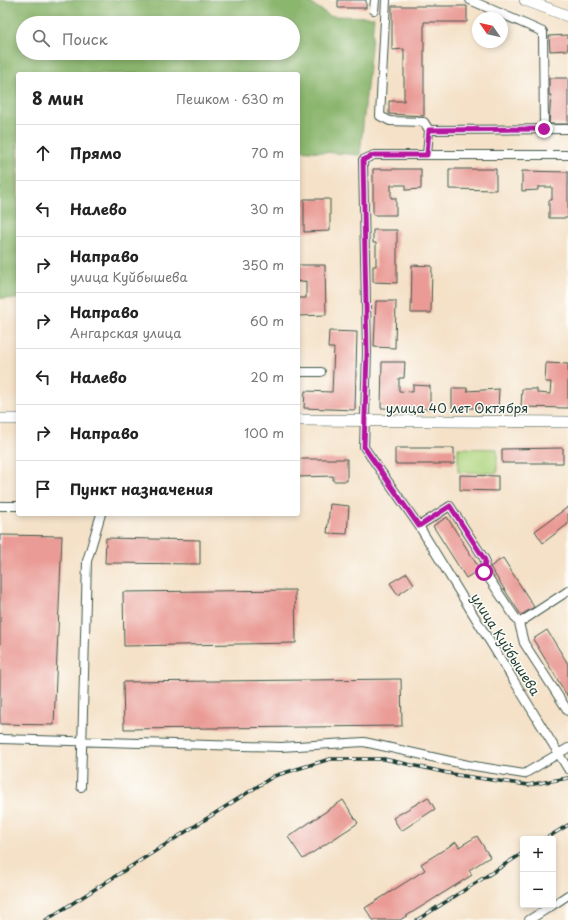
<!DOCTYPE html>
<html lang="ru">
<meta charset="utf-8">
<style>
body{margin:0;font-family:"Playpen Sans",sans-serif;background:#f2f2f2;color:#222}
.controls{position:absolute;right:12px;bottom:12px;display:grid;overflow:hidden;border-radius:4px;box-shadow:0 2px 6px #0003}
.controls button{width:36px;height:36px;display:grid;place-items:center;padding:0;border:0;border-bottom:1px solid #e0e0e0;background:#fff;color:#222;font:20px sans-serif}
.compass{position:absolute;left:472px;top:12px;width:36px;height:36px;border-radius:50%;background:#fff;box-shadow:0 2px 6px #0003;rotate:304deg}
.stop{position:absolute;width:12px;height:12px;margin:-9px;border:3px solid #b5179e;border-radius:50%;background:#fff}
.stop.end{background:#b5179e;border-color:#fff;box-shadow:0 1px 4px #0008}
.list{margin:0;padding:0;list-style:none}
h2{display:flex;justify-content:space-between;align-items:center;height:52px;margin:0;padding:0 16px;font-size:17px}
h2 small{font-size:13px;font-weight:400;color:#767676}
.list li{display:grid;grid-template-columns:26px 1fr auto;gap:12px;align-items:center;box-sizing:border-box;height:56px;padding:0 16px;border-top:1px solid #e0e0e0}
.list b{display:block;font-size:15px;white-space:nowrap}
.list p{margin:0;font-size:13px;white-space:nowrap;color:#767676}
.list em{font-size:13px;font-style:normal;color:#767676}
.icon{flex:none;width:22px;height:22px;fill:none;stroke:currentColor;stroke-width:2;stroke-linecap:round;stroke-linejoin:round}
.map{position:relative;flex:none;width:568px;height:920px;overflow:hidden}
.search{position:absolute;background:#fff;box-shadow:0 2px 6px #0003;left:16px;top:16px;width:284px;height:44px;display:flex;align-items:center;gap:10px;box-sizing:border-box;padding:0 14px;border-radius:22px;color:#767676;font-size:15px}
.panel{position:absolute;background:#fff;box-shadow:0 2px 6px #0003;left:16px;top:72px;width:284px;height:444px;border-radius:4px}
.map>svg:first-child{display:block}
</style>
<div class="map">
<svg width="568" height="920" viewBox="0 0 568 920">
<rect width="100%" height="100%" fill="#fdfcf7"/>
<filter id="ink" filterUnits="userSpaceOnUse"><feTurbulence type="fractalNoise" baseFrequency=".025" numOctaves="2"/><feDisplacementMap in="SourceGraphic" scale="8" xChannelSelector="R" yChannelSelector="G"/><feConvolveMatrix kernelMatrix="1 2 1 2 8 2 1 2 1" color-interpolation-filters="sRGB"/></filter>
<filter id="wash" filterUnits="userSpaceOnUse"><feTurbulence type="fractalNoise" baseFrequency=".012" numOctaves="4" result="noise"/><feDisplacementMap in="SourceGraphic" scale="16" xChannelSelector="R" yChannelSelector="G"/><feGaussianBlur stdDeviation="0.9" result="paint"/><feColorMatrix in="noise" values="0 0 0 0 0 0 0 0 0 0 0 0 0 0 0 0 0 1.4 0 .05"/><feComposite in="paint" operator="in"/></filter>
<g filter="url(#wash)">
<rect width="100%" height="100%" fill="#f4e1c7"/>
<path fill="#afd57f" stroke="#67895a" d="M458 448 497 449V473L458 472Z"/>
<path fill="#8bb66e" stroke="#557a51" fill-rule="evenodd" d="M0 0H306L330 16 374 17 360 155 298 150V74H18V299L0 298ZM23 23H293V53H23Z"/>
<g id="blocks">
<path fill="#ea9b96" d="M338 0H366V8H338Z
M392 6H467V22H424V116L389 114V101H404V49L392 50Z
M568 35V50L550 51 549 36Z
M549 78H568V124H549L551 95H549Z
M373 169H421V189L406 190V185H391V198H396V215H373Z
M449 169H496V190L449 189Z
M522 171 568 172V218H549V200H552V187H538V190L522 191Z
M304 199H330V231L304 232Z
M373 230H397V283L373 282V266H376V243H373Z
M298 265H325L326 315 298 316V298H306V281L298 282Z
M412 265 432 266 431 313H411Z
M376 301H396L395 348 374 347Z
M329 331 357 332 355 410 304 408 305 391 332 392 334 348H328Z
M382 362H405L404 378H399V391L413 392V385L430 386V409L381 408Z
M546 363 568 364V408L521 407 522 389H537V393L550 394 551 382H545Z
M452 388H467V391L499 389 498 408H452Z
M395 448H454V464H395Z
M563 448V463H502V449Z
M298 459H347V481H333V476L298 477Z
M460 475 498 476V491L460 490Z
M330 504 349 506 347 534 327 533Z
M568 507V524L543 543 535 531Z
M447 517 479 568V570L466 578 433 526Z
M0 535 62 536 54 725 0 724Z
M106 538 200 540V564L105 563Z
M503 558 534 607 521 615 490 567Z
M407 573 414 584 398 595 390 583Z
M295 590 296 643 124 646 123 592Z
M547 630 568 664V697L533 639Z
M401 679 402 726 124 729 123 682Z
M428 797 435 809 401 831 393 818Z
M343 800 358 823 303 859 288 837Z
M477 836 490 857 469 870 472 875 400 920H373L365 908 425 870 421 864 456 842 459 847Z"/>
</g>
</g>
<g filter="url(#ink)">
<use href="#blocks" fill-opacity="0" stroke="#3f564a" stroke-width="1"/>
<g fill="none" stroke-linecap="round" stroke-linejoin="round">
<g stroke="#3f564a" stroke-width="10">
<path id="minor" d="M386 0 380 116 390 121 424 122 429 130 568 129
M470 0 543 32 544 129
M374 10 375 0
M427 155 429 130
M568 155H374L363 160 367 352 364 447 419 526 568 769
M298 372H321
M0 506H18
M419 526 450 506 485 560 484 571 519 623 568 591
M519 623 524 643 568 711
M0 739 281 747 364 742 468 765 524 774 568 748
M81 787 87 561 101 514
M553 905 568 895
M529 920 553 905"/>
</g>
<g stroke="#3f564a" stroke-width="12">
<path id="major" d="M525 0 568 16
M0 419H18
M298 420 568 422"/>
</g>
<use href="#minor" stroke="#fff" stroke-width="8"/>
<use href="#major" stroke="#fff" stroke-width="11"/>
<g stroke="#1f3d34" stroke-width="3.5">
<path id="rail" d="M545 839 568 825
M46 920 274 776 330 759H384L457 775 528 785 568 778
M417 920 523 853"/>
</g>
<use href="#rail" stroke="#fdfcf7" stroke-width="2" stroke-dasharray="6" stroke-linecap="butt"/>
</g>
</g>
<g fill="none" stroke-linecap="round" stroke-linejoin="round" filter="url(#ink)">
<path stroke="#b5179e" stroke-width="5" d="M484 572 485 560 450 506 419 526 364 447 367 352 363 160 374 155H427L429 130 544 129"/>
</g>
<g text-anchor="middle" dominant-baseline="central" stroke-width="3" stroke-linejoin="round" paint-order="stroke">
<g font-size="13" fill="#1f3d34" stroke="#fdfcf7">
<text x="457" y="407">улица 40 лет Октября</text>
<text transform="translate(506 644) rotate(58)">улица Куйбышева</text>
</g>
</g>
</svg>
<div class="controls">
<button>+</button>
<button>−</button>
</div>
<svg class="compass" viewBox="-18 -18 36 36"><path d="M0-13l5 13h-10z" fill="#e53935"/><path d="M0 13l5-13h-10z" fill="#767676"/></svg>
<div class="stop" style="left:484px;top:572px"></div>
<div class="stop end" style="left:544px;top:129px"></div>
<div class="search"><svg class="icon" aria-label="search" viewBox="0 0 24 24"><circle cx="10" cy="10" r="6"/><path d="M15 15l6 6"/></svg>Поиск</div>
<section class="panel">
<h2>8 мин<small>Пешком · 630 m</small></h2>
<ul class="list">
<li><svg class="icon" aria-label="ahead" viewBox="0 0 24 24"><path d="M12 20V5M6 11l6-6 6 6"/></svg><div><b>Прямо</b></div><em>70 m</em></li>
<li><svg class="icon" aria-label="left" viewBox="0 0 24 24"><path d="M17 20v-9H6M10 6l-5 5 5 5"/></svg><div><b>Налево</b></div><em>30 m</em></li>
<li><svg class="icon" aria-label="right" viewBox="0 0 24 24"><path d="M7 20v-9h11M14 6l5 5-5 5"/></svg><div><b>Направо</b><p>улица Куйбышева</p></div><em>350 m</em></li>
<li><svg class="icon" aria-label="right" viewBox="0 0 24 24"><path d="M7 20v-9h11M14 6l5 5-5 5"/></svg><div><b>Направо</b><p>Ангарская улица</p></div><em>60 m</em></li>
<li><svg class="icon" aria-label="left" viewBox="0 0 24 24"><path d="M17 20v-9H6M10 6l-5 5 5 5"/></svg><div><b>Налево</b></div><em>20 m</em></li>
<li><svg class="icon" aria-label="right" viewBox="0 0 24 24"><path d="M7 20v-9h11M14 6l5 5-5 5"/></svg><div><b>Направо</b></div><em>100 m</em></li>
<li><svg class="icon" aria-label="arrive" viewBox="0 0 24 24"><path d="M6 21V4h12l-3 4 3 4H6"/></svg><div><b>Пункт назначения</b></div></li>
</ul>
</section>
</div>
